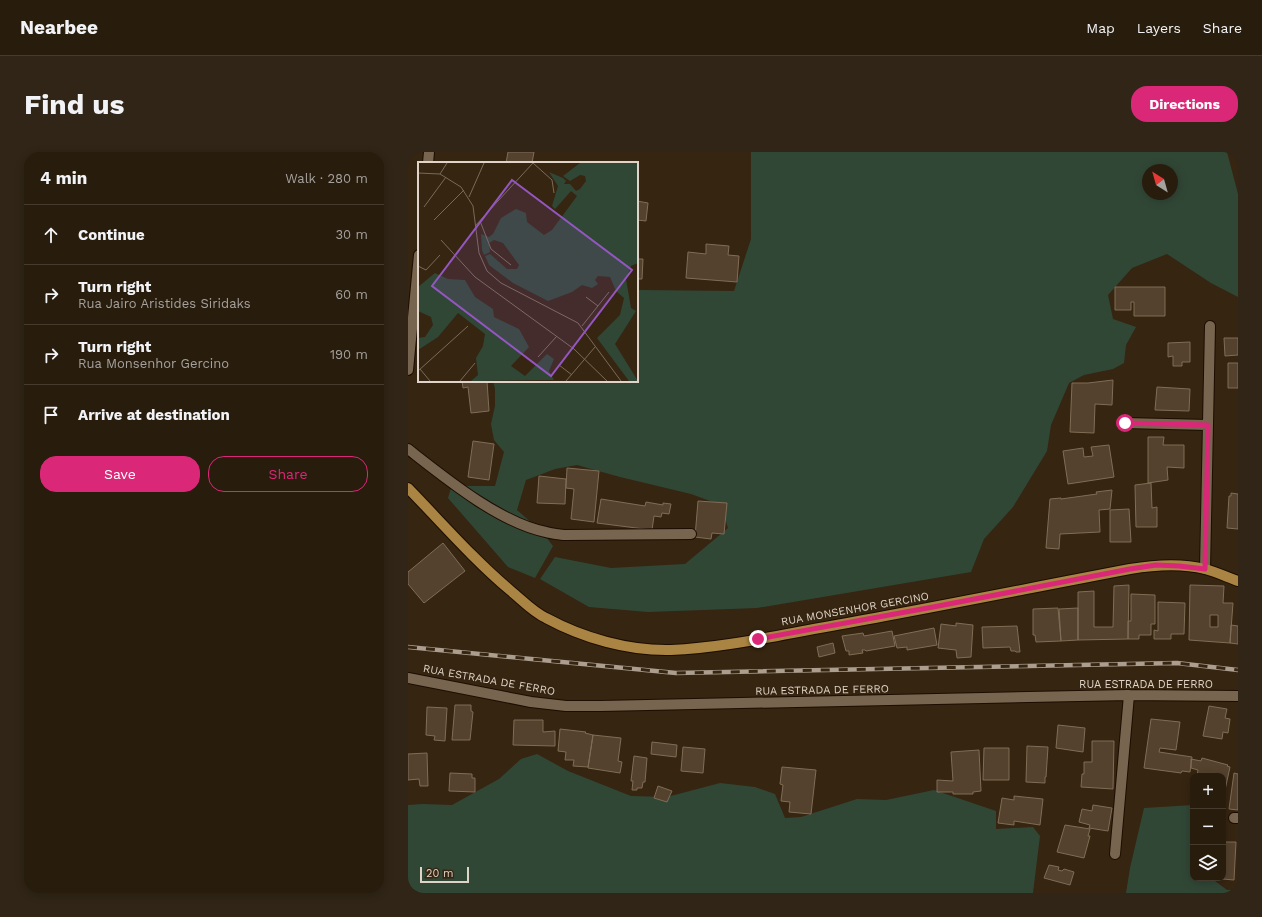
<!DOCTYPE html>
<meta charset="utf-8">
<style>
body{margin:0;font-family:"Work Sans",sans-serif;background:#302516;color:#f1f3f6}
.controls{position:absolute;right:12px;bottom:12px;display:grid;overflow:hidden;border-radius:8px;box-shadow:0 2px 10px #0003}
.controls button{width:36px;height:36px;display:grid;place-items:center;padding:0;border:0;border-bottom:1px solid #443a2e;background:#281c0d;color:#f1f3f6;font:20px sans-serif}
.compass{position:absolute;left:734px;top:12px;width:36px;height:36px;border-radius:50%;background:#281c0d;box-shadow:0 2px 10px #0003;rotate:323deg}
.scale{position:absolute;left:12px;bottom:10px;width:49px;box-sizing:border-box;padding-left:4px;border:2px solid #dfd4c7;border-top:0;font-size:11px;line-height:14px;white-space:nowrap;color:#dfd4c7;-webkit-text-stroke:3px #362511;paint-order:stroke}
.stop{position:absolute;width:12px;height:12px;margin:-9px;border:3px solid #db2777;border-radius:50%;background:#fff}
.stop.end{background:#db2777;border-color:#fff;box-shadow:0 1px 4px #0008}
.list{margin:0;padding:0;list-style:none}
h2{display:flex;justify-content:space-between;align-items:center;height:52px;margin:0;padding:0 16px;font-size:17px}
h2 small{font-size:13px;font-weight:400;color:#a5a19d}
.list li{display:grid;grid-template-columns:26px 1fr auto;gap:12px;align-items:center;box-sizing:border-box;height:60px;padding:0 16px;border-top:1px solid #443a2e}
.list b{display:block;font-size:15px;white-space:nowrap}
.list p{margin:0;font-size:13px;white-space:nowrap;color:#a5a19d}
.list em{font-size:13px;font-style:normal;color:#a5a19d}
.actions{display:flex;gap:8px;padding:12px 16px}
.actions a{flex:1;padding:9px 0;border:1px solid #db2777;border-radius:16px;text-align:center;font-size:14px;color:#db2777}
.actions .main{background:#db2777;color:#fff}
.icon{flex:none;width:22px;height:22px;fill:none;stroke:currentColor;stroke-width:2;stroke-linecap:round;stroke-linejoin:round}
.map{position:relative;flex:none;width:830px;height:741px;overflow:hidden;border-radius:16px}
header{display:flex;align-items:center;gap:24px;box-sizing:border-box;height:56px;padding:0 20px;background:#281c0d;border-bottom:1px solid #443a2e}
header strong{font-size:19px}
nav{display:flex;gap:22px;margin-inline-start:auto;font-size:14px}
.intro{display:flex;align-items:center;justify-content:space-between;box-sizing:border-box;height:96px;padding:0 24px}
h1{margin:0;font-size:28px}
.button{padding:10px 18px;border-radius:16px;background:#db2777;color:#fff;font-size:14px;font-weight:700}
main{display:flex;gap:24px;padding:0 24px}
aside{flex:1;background:#281c0d;border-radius:16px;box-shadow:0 2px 10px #0003}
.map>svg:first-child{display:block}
</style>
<header>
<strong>Nearbee</strong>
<nav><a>Map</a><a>Layers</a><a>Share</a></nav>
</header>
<div class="intro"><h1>Find us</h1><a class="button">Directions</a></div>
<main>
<aside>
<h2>4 min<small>Walk · 280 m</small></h2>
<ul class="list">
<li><svg class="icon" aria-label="ahead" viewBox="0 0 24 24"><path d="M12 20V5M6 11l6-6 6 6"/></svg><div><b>Continue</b></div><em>30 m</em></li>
<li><svg class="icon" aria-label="right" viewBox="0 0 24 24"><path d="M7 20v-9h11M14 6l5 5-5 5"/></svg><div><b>Turn right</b><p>Rua Jairo Aristides Siridaks</p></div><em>60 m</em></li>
<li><svg class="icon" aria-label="right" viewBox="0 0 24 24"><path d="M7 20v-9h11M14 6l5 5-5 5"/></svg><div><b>Turn right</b><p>Rua Monsenhor Gercino</p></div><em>190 m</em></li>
<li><svg class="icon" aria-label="arrive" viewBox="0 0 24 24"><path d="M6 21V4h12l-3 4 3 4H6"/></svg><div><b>Arrive at destination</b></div></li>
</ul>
<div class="actions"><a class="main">Save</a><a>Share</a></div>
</aside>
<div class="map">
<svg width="830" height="741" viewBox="0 0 830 741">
<rect width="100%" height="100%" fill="#362511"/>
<path fill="#314736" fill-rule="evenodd" d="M343 0H819L830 42V145L803 131 759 102 724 116 700 143 705 167 728 175 718 193 716 211 705 217 676 223 661 231 643 273 639 299 605 355 576 387 563 420 349 456 240 460 181 455 132 427 147 405 203 416 277 412 320 376 313 353 283 342 212 325 169 313 147 317 118 328 109 358 134 380 145 394 127 426 100 415 40 346 43 336 58 334H87L96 300 86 288 83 272 87 254V237L85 229H229V138L326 139 343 87ZM740 18H764V42H740Z
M129 602 160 619 223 644 259 645 312 631 347 635 367 642 377 666 393 665 449 647 478 648 526 638 588 659V677L625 675 632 684 625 741H0V653L15 652 44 653 91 627 113 607Z
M785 653V726H803L819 738H830V741H718L722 716 736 656Z"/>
<path fill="#54422e" stroke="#806d57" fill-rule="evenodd" d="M100 0H126L124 11H98Z
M229 49 240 51 238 69 229 68Z
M298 92 321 94 320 103 331 104 329 130 278 126 280 100 298 102Z
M229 107H235L234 127H229Z
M707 135H757V164H726V150H723V158H707Z
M816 186H830V203L817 204Z
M782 190V210H774V214H765V204L760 205V191Z
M820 211H830V236H820Z
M705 228 704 253 687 252 686 281 662 280 664 231H680Z
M54 229H79L81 259 63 261 60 235 55 236Z
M749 235 782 237 781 259 747 258Z
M740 285H756L755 293H776V316L759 315 760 328 740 331Z
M65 289 86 292 81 328 60 325Z
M701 293 706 325 660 332 655 299 675 296 676 305 685 304 683 295Z
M159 316 191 319 186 370 163 367 166 337 158 336Z
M131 324 158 327 157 352 129 351Z
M743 331 744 356 749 355V375H728L727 333Z
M704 338 702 357 691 358 692 380 652 382 651 397 638 396 642 347 653 346V347L689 342 688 340Z
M823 341 830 342V377L819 376 821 344H823Z
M193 347 237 354 238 350 255 353V351L263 352 261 362 254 361 253 365 246 364 244 378 189 371Z
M290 349 319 351 316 382 304 381 303 387 287 385Z
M721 357 723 390H702V358Z
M35 391 57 419 16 451 0 432V420Z
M721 433 720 487 670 488V440L686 439V475H705L706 434Z
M782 433 816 434 815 451H825L822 491 781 488ZM802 463H810V475H802Z
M723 442 747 443V472H743V483H731V487H720V469H723Z
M750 450 777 451 776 482H763V487H746V478L750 479Z
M650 456 653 489 628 490 627 483H625V457Z
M670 456V488L653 489 651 457Z
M548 471 565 473 563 505 549 506 548 498 530 496 533 472 548 474Z
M823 473 830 474V492L822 491Z
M609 474 612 500H608L607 499H603L602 495 575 496 574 475Z
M526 476 529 493 499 498V495L489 496 486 484Z
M484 479 487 494 458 499 457 498H454L455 501 441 503V499H438L434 484 455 481 456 484Z
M425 491 427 501 411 505 409 495Z
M47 553H63V559L65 560 62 588H44Z
M801 554 819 557 817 566 822 567 820 581 815 580 814 587 795 584Z
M19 555 39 556 37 589 26 588 27 584 18 583Z
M743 567 772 570 768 598 752 596 751 600 784 605 782 620 774 619 773 621 736 616Z
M106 568H135V580L147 579V594L105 593Z
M650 573 677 576 675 600 648 596Z
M152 577 178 580 177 581 185 583 180 615 165 614 166 608H157L158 600 150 599Z
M185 583 213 586 210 609 214 610 212 621 180 616Z
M684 589H706L705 637 673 635 674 622H676V610H684Z
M244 590 269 593 268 605 243 602Z
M619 594 640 595 638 625H637V631L618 630Z
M275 595 297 597 295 621 273 619Z
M576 596H601V628H575Z
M571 598 573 639 565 640V642H545V640H529V628L545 629 543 600Z
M19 601 20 634H12L11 627 0 628V602Z
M226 604 239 606 237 630H235L234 636H229V638H224L225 629H223Z
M794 606 820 613 819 614 822 615 817 638H815V624H789L790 618 783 616V607L793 609Z
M374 615 408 618 403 662 381 660 382 650 373 649 375 633 372 632Z
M42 621 64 622V626H67V640L41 639Z
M826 621 830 622V658L821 657Z
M250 634 264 639 259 650 246 646Z
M606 644 635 647 632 673 606 669V673L590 671 594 646 606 648Z
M685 653 704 656 700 679 681 676 682 673 671 670 674 657 684 659Z
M657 673 682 677 680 684H682L676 706 649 700Z
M815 690H828L826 728 803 726H815Z
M641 713 651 715 650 718 654 719 656 717 666 720 662 733 636 726Z"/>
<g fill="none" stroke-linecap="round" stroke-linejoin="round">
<g stroke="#1d0d00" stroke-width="12">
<path id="minor" d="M20 11 21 0
M0 218 11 103
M717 271 800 273
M0 297C37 326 92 371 138 380 144 382 150 382 156 383L283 382
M797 417 802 174
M0 526 123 550 158 554H193L721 543 830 544
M826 666H830
M707 702 721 543"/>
</g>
<g stroke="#1d0d00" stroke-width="12">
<path id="major" d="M0 336C34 371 66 408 103 439 114 448 125 460 138 466 175 486 220 499 263 498 315 496 371 483 423 474 523 456 622 436 722 417 746 413 773 411 797 417 808 420 819 425 830 429"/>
</g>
<use href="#minor" stroke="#78654f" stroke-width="10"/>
<use href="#major" stroke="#aa8442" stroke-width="10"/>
<g stroke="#ab9e8f" stroke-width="4.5">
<path id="rail" d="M0 495 268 521 769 511 830 518"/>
</g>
<use href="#rail" stroke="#362511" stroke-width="3" stroke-dasharray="9" stroke-linecap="butt"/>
</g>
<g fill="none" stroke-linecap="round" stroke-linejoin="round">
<path stroke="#db2777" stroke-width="5" d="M350 487 525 455 722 417 748 413 771 414 797 417 800 273 717 271"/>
</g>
<g text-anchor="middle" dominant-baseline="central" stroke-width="3" stroke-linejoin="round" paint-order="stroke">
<g font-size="11" fill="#dfd4c7" stroke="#362511">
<text transform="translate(447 457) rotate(-10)">RUA MONSENHOR GERCINO</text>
<text transform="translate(81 528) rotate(10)">RUA ESTRADA DE FERRO</text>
<text x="738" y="532">RUA ESTRADA DE FERRO</text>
<text transform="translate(414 538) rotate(-1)">RUA ESTRADA DE FERRO</text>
</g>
</g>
<g transform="translate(10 10)">
<rect width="220" height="220" fill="#362511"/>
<path d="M162 1H220V101L213 104 208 117 213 146 218 149 197 182 220 219H211L179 176 202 153 206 136 198 129 192 115 180 114 177 118 180 122 174 126 164 123 154 130 130 139 95 121 71 103 67 94 72 92 89 107H99L101 103 85 81 76 78 71 81 72 90 66 93 64 88 63 72 71 75 75 72 83 56 98 47 108 51 109 60 126 73 134 68 159 34 153 29 137 47 134 44 140 24 131 10 145 16 148 19 146 22H152L158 29 162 27 168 19 167 14 162 13 152 19 145 14ZM17 111 30 117 47 118 57 135 75 147 76 155 101 167 111 185 93 204 107 214 129 192 136 197 131 209 136 218 47 219H53L60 213 58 196 65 184 67 172 40 151 20 175 0 188V176L7 175 15 163 13 155 0 149V125Z" fill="#314736"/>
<path fill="none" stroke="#7a6b5a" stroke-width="1" d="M115 1 134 18 136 31M0 11 22 12 43 25 55 44 61 91 69 109 83 121 160 161 203 219M22 12 29 1M51 35 66 1M6 45 28 15M16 58 46 28M62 59 73 87 93 103M57 64 115 1M23 78 57 115 156 187 189 219M0 104 8 108 22 93M168 135 180 144M164 164 191 130M120 195 139 174M141 203 154 213M2 207 12 219M0 209 50 164M42 219 57 201M148 219 177 185"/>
<path fill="#9456c1" fill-opacity="0.15" stroke="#9456c1" stroke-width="2" d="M94 18 214 108 133 214 14 124Z"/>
<rect width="220" height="220" fill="none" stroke="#dfd4c7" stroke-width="2"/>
</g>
</svg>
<div class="controls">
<button>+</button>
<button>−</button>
<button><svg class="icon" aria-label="layers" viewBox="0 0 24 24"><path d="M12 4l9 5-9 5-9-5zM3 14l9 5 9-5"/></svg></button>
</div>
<svg class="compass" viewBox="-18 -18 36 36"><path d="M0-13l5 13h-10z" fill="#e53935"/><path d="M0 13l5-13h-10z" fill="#a5a19d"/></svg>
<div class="scale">20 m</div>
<div class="stop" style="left:717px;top:271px"></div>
<div class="stop end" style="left:350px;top:487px"></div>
</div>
</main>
